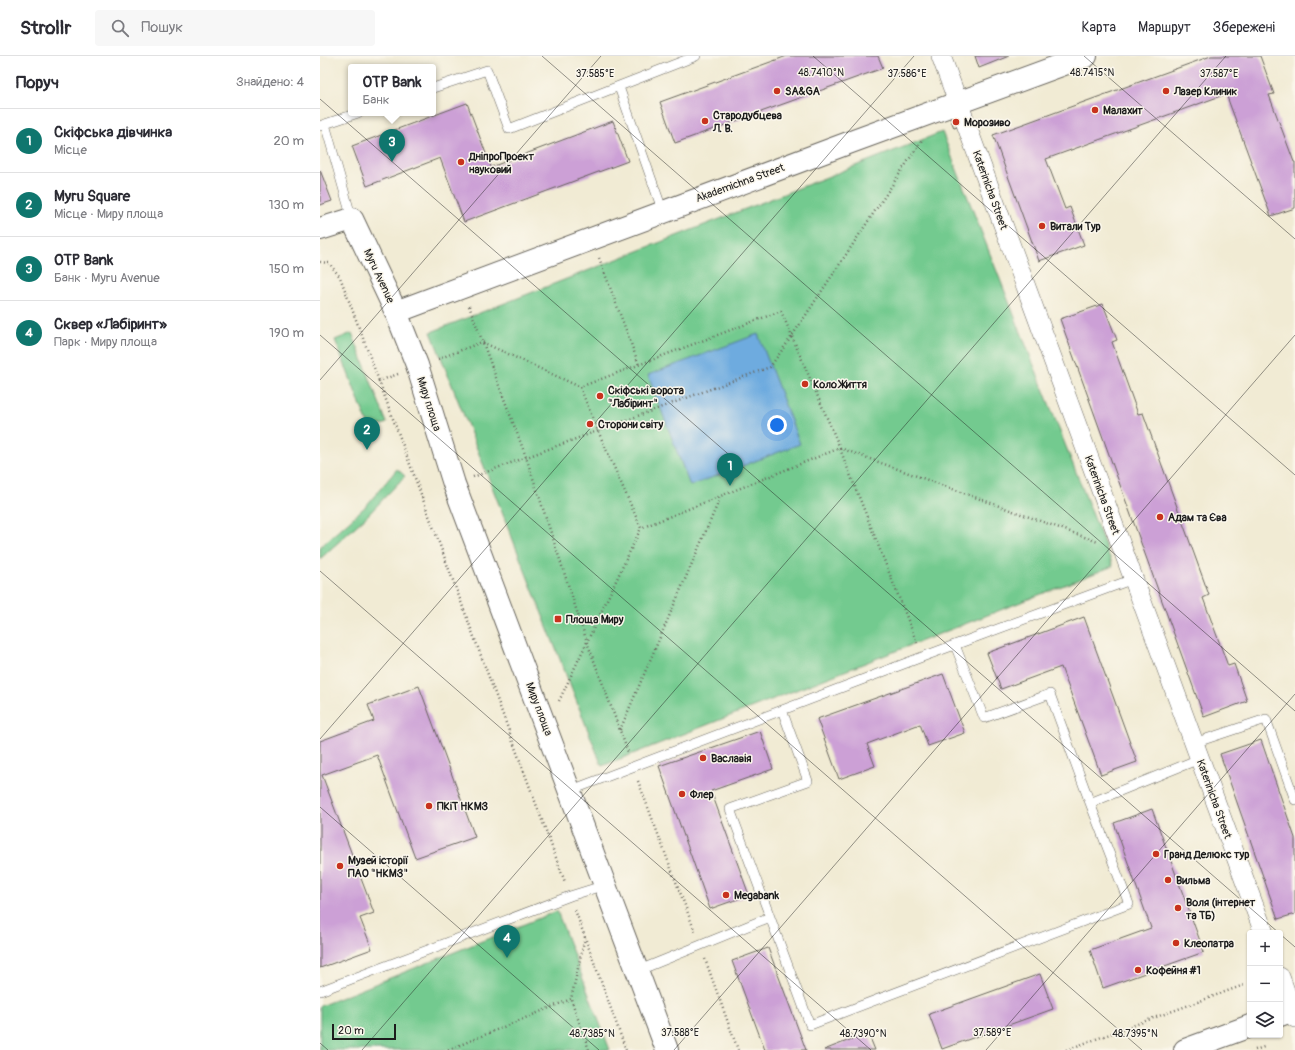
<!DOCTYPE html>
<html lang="uk">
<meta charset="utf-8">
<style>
body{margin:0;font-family:Pangolin,sans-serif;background:#f7f7f7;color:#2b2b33}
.controls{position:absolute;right:12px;bottom:12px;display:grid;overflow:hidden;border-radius:4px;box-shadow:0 1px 3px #0004}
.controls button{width:36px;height:36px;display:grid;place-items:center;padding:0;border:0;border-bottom:1px solid #e1e1e2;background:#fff;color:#2b2b33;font:20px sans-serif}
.scale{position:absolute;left:12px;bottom:10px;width:64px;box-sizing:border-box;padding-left:4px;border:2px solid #1c1c1c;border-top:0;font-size:11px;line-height:14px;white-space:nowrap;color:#1c1c1c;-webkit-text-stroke:3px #fbf7ec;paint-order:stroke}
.you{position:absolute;left:457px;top:369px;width:14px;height:14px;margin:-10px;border:3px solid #fff;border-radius:50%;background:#1a73e8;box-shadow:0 0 0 6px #1a73e833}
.badge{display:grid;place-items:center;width:26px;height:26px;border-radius:50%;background:#0f766e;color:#fff;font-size:13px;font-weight:700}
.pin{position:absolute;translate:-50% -33px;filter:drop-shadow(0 1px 2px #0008)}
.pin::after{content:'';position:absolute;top:21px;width:14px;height:12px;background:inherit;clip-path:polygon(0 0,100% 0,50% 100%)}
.popup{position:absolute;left:28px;top:8px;width:88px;height:52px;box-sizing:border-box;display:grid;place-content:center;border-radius:4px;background:#fff;filter:drop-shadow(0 1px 3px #0005);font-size:13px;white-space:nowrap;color:#7c7c81}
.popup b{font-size:15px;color:#2b2b33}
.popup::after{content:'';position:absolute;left:50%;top:100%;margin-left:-8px;border:8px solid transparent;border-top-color:#fff}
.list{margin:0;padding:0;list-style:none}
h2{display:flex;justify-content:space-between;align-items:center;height:52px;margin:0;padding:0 16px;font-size:17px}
h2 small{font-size:13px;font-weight:400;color:#7c7c81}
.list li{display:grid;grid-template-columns:26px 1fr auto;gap:12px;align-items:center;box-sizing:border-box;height:64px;padding:0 16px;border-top:1px solid #e1e1e2}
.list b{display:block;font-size:15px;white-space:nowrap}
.list p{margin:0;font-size:13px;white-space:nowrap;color:#7c7c81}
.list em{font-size:13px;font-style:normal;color:#7c7c81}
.icon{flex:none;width:22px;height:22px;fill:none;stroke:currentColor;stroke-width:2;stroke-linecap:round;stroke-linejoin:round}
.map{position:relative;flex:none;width:975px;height:994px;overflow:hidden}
header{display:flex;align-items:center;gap:24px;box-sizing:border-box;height:56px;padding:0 20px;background:#fff;border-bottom:1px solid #e1e1e2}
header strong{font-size:19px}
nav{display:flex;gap:22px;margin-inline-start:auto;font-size:14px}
.search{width:280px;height:36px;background:#f7f7f7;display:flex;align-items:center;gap:10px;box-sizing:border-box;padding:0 14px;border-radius:4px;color:#7c7c81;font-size:15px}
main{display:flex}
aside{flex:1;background:#fff}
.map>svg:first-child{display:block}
</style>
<header>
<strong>Strollr</strong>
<div class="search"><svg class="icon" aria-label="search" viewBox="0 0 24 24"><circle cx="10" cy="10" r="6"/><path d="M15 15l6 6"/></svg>Пошук</div>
<nav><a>Карта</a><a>Маршрут</a><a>Збережені</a></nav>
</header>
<main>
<aside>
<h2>Поруч<small>Знайдено: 4</small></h2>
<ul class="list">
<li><span class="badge">1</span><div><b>Скіфська дівчинка</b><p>Місце</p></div><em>20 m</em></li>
<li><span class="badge">2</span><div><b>Myru Square</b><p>Місце · Миру площа</p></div><em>130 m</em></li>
<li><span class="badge">3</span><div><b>OTP Bank</b><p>Банк · Myru Avenue</p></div><em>150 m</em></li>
<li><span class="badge">4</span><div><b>Сквер «Лабіринт»</b><p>Парк · Миру площа</p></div><em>190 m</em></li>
</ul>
</aside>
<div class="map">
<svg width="975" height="994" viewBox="0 0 975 994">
<rect width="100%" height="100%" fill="#fbf7ec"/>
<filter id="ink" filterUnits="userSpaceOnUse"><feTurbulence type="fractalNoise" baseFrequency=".025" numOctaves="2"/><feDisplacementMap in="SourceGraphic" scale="8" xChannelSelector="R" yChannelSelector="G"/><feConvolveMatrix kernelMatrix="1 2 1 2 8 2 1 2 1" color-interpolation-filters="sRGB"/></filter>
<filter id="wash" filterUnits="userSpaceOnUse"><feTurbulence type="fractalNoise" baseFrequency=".012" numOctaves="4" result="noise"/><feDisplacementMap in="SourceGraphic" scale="16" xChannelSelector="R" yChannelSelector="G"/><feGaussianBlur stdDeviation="0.9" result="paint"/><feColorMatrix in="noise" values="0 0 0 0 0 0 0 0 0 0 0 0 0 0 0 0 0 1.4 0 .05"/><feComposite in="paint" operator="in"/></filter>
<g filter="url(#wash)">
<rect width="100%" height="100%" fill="#f1ebd4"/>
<path fill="#73ca8f" stroke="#487356" d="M622 76 793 510 282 710 111 276Z
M32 277 67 367 50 373 15 284Z
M77 413 85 420 48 459 0 503V491L46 450Z
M237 855 290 994H0V950Z"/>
<path fill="#6eabdf" stroke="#45647e" d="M438 278 480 388 370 430 328 319Z"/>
<g id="blocks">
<path fill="#cca0d6" d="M467 0H558L563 12 355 87 340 46Z
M655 0H689L659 12Z
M891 0H940L954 38 949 39 974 106H975V152L951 160 906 38 726 103 745 153 750 151 764 189 719 205 673 79Z
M147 47 171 111 293 65 308 105 144 166 120 102 47 130 32 90Z
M637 59 642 70 634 72 630 61Z
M0 114 12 145 0 149Z
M783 248 797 284 792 286 818 358 823 357 889 539 883 542 908 610 914 608 927 645 884 661 740 263Z
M764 561 817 706 781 719 741 611 681 633 667 597Z
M623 618 645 677 608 690 600 668 547 688 555 710 519 723 497 663Z
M99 630 155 781 95 802 57 699 2 719 54 857 40 862 52 893 0 912V685L54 665 48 649Z
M440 675 453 713 391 735 429 839 390 853 339 710Z
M941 684 975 782V858L958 863 900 698Z
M832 753 884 896 783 932 770 894 831 872 794 767Z
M448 892 460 924 486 994H445L412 905Z
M720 918 733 953 622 993 609 958Z
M548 977 555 994H504Z"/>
</g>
</g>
<g filter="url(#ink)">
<use href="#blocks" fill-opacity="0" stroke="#67645c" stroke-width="1"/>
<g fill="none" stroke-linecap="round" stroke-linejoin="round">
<g stroke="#67645c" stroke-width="10">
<path id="service" d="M299 31 343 156
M113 32 167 14 189 73 376 0
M5 68 38 57
M0 70 5 68 32 163
M635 589 664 662 730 638 770 747 879 703
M462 654 488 725 410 753 490 969 809 848 770 747
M874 687 946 663 975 744
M249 735 602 601 813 523
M317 915 450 861
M0 935 250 840 285 829"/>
</g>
<g stroke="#67645c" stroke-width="20">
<path id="minor" d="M621 0 944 877
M960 921 975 962"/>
</g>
<g stroke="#67645c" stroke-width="24">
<path id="tertiary" d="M0 173 32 163 76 256 97 309 134 428 347 994
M76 256 531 86 766 0
M960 959 975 953
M865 994 930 970"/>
</g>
<path stroke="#67645c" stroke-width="2.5" stroke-dasharray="1 3" stroke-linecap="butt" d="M279 202 319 309
M0 206 9 207 20 221 59 325
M149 250 206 401 267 586 308 696
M461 255 520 392 321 472 278 375 260 331Z
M118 303 162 286 260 331
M78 318 59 325 245 826
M520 392 778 486
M520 393 597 587
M153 421 450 311 472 280 602 84
M239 645 321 472
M300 674 401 440
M318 725 375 876
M255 854 306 994
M265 881 251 943 269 994
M385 903 418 994
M128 994 251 943
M746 994 924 929
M935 994 944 991"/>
<use href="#service" stroke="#fff" stroke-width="9"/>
<use href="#minor" stroke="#fff" stroke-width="19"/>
<use href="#tertiary" stroke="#fff" stroke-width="22"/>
</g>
</g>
<path fill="none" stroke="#1c1c1c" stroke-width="1" stroke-opacity="0.45" d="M222 0 975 655M493 0 975 419M764 0 975 183M0 43 959 877M0 279 822 994M0 324 281 0M0 515 551 994M0 683 594 0M0 751 279 994M960 878 975 891M0 987 8 994M42 994 906 0M354 994 975 279M666 994 975 638"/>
<g fill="#c8321e" stroke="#fbf7ec" stroke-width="1.5">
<circle cx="457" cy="35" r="4"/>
<circle cx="846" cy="35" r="4"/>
<circle cx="775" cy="54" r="4"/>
<circle cx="385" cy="65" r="4"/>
<circle cx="636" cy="66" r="4"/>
<circle cx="141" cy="106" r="4"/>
<circle cx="722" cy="170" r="4"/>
<circle cx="485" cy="328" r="4"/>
<circle cx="280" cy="340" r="4"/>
<circle cx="270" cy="368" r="4"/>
<circle cx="840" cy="461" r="4"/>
<rect x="234" y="559" width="8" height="8" rx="2"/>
<circle cx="383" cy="702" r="4"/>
<circle cx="362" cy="738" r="4"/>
<circle cx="109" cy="750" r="4"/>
<circle cx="836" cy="798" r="4"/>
<circle cx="20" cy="810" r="4"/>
<circle cx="848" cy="824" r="4"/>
<circle cx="406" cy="839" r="4"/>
<circle cx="858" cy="852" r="4"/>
<circle cx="856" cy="887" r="4"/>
<circle cx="818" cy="914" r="4"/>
</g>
<g text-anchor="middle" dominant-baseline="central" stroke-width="3" stroke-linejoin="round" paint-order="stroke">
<g font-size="11" font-weight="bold" fill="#1c1c1c" stroke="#fbf7ec" text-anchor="start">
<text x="465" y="35">SA&amp;GA</text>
<text x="854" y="35">Лазер Клиник</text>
<text x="783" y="54">Малахит</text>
<text x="393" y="59">Стародубцева<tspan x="393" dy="13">Л. В.</tspan></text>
<text x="644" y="66">Морозиво</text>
<text x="149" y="100">ДніпроПроект<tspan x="149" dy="13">науковий</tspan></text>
<text x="730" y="170">Витали Тур</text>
<text x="493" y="328">Коло Життя</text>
<text x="288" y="334">Скіфські ворота<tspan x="288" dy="13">"Лабіринт"</tspan></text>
<text x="278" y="368">Сторони світу</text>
<text x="848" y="461">Адам та Єва</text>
<text x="246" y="563">Площа Миру</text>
<text x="391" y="702">Ваславія</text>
<text x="370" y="738">Флер</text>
<text x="117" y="750">ПКіТ НКМЗ</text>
<text x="844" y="798">Гранд Делюкс тур</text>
<text x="28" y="804">Музей історії<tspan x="28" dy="13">ПАО "НКМЗ"</tspan></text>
<text x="856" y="824">Вильма</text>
<text x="414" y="839">Megabank</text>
<text x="866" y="846">Воля (інтернет<tspan x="866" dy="13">та ТБ)</tspan></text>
<text x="864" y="887">Клеопатра</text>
<text x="826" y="914">Кофейня #1</text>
</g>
<g font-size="11" fill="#1c1c1c" stroke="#fbf7ec">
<text transform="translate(420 127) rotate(-20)">Akademichna Street</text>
<text transform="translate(670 134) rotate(70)">Katerinicha Street</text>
<text transform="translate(59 220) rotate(65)">Myru Avenue</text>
<text transform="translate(109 348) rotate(72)">Миру площа</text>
<text transform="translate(782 439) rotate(70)">Katerinicha Street</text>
<text transform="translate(219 653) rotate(69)">Миру площа</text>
<text transform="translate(894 743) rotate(70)">Katerinicha Street</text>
</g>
</g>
<g font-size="10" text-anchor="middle" fill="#1c1c1c" stroke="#fbf7ec" stroke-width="3" stroke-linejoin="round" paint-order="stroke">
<text x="501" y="20">48.7410°N</text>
<text x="772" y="20">48.7415°N</text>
<text x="275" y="21">37.585°E</text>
<text x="587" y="21">37.586°E</text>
<text x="899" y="21">37.587°E</text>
<text x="360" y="980">37.588°E</text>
<text x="672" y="980">37.589°E</text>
<text x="272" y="981">48.7385°N</text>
<text x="543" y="981">48.7390°N</text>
<text x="815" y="981">48.7395°N</text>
</g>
</svg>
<div class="controls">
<button>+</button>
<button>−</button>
<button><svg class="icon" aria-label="layers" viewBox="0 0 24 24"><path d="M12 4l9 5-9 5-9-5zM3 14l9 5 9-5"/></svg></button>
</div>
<div class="scale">20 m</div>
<div class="you"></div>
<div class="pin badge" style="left:410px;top:430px">1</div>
<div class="pin badge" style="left:47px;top:394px">2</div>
<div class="pin badge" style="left:72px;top:106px">3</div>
<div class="popup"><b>OTP Bank</b>Банк</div>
<div class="pin badge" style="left:187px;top:902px">4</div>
</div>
</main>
